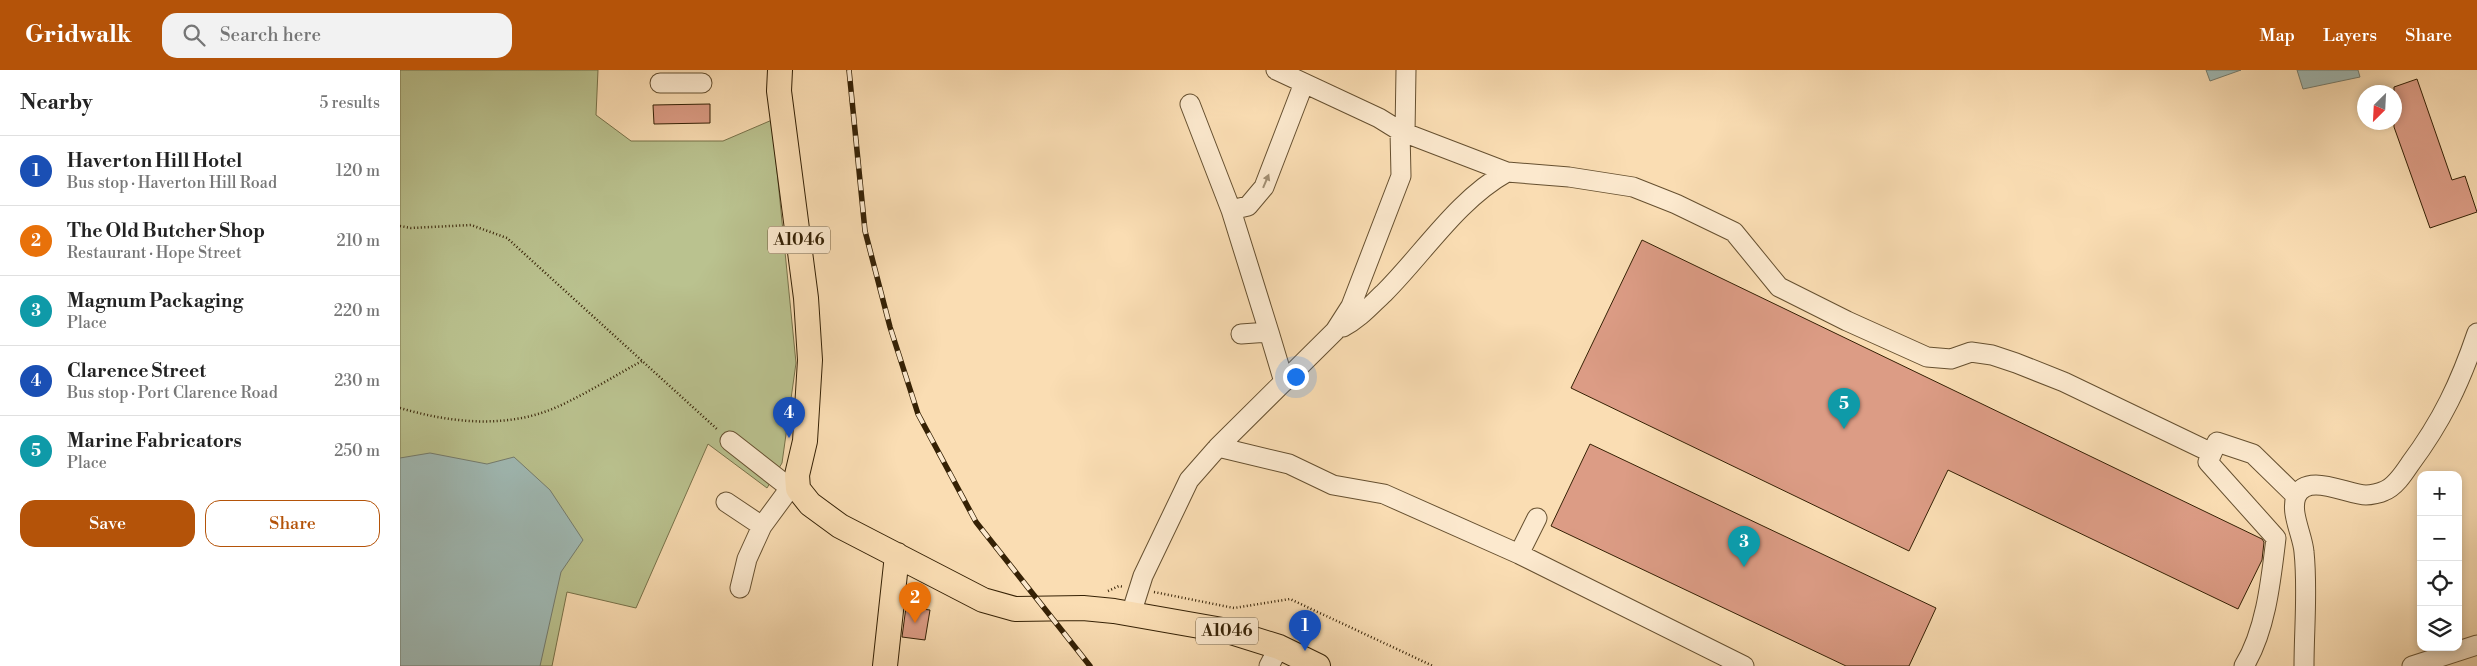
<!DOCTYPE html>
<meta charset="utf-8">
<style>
body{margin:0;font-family:"Libre Bodoni",serif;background:#f2f2f2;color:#222}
.controls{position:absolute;right:15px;bottom:15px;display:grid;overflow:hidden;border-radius:10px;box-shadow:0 2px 8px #0003}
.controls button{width:45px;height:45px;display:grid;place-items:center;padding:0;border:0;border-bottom:1px solid #e0e0e0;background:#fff;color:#222;font:25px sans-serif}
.compass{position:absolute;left:1957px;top:15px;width:45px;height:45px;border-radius:50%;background:#fff;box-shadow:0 2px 8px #0003;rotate:204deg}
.you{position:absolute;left:895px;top:306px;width:18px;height:18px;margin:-12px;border:4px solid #fff;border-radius:50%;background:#1a73e8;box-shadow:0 0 0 8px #1a73e833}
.badge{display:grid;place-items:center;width:32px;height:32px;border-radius:50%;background:#b45309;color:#fff;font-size:16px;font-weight:700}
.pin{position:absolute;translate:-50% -41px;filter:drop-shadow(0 1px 2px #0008)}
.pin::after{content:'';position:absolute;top:26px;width:18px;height:15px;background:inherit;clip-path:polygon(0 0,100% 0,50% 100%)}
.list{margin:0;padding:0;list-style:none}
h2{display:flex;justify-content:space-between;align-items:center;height:65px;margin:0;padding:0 20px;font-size:21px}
h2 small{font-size:16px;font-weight:400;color:#767676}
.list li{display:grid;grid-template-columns:32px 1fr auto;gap:15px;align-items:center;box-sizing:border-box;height:70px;padding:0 20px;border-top:1px solid #e0e0e0}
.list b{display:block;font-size:19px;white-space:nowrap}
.list p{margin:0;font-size:16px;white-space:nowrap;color:#767676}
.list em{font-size:16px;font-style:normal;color:#767676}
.actions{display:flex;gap:10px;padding:15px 20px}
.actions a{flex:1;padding:11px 0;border:1px solid #b45309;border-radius:15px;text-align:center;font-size:18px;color:#b45309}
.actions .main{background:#b45309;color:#fff}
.icon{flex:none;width:28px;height:28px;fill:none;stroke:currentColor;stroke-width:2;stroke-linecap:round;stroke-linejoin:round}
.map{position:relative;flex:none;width:2077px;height:596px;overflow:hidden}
header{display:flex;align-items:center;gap:30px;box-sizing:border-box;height:70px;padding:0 25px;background:#b45309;color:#fff}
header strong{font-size:24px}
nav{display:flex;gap:28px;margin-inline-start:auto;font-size:18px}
.search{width:350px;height:45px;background:#f2f2f2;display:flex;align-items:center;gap:12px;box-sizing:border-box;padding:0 18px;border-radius:15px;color:#767676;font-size:19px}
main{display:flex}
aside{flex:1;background:#fff}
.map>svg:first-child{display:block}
</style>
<header>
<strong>Gridwalk</strong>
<div class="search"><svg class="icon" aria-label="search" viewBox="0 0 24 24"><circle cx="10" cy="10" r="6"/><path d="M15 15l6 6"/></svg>Search here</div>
<nav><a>Map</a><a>Layers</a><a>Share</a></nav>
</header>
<main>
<aside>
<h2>Nearby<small>5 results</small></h2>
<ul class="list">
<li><span class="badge" style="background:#1a4fb4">1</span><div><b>Haverton Hill Hotel</b><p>Bus stop · Haverton Hill Road</p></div><em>120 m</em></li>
<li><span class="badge" style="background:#e8710a">2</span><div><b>The Old Butcher Shop</b><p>Restaurant · Hope Street</p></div><em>210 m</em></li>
<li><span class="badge" style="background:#0f9aa8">3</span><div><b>Magnum Packaging</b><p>Place</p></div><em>220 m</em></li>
<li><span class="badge" style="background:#1a4fb4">4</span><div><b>Clarence Street</b><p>Bus stop · Port Clarence Road</p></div><em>230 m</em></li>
<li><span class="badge" style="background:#0f9aa8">5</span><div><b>Marine Fabricators</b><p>Place</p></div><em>250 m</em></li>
</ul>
<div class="actions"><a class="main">Save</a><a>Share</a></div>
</aside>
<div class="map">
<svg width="2077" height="596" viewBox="0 0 2077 596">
<rect width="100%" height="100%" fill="#faddb3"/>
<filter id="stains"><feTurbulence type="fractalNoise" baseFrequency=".004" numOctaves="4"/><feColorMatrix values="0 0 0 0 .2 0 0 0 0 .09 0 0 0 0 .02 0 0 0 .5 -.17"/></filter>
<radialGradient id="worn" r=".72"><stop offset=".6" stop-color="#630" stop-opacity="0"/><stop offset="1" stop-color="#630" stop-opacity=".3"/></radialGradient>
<path fill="#bac28f" stroke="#78724a" d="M0 0H198L196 45 231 71H323L372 50 396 293 382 393 367 418 308 374 236 538 167 522 152 596H0Z"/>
<path fill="#a0bab5" stroke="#757d6f" d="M1806 0H1841L1810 11Z
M1897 0H1958L1960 7 1903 19Z
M30 383 87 394 114 387 150 420 183 470 161 502 140 596H0V388Z"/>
<path fill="#dc9c85" stroke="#352105" d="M2017 9 2052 110 2065 106 2077 142 2030 158 1994 57V17Z
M310 34V53L254 54 253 35Z
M1242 170 1862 469 1864 472 1862 490 1838 539 1548 400 1509 481 1171 318Z
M1190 374 1536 538 1509 596H1446L1151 456Z
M506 537 530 540 525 570 502 567Z"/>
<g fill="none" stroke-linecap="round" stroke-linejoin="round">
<g stroke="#665030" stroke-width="21">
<path id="minor" d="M260 13H302
M790 34 831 140 869 262
M1000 61 1107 102 1169 107 1233 117 1276 134 1334 162 1379 217 1447 251 1527 287 1551 289 1571 282 1592 285 1616 293 1664 312 1812 383
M1005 63 1006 0
M831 140 848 136 864 117 904 13
M943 257C959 249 971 235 984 223 1024 183 1057 130 1107 102
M841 264 869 262 884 312
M330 371 390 418 398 419
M818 377 889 394 933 415 984 424 1119 484 1137 448
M326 432 362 456
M1119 484 1344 596
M340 518 347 489 362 456 390 418
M731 544 743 506 789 410 818 377 935 261 951 236 1001 106 1000 61 979 48 876 0
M869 596 879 577
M1844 596C1866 560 1871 510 1876 468L1808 392 1817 372 1853 384 1896 426
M1904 596C1904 559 1908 519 1904 482 1903 466 1890 443 1896 427 1906 401 1948 425 1966 425 1971 425 1980 423 1984 421 1995 417 2004 403 2010 394 2042 351 2060 313 2077 263
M2012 596 2077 575"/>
</g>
<g stroke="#352105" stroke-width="26">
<path id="major" d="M380 0 379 21 406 228 410 290 405 371 397 405 398 419 410 434 440 456 583 530 615 539 683 538 714 541 828 561 879 577 918 596
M485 596 497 485"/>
</g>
<path stroke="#352105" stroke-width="2.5" stroke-dasharray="1 2.5" stroke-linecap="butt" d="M0 156 11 158 71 155 107 168 318 360
M0 338C51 353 107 359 157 337 186 324 214 306 242 291
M708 521 719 516 724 517
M754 522 834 538 890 529 1033 596"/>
<use href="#minor" stroke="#fce9ce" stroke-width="19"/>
<use href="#major" stroke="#faddb3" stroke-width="24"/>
<g stroke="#352105" stroke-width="5.5">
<path id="rail" d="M449 0 465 161 490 257 518 344 576 452 690 596"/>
</g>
<use href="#rail" stroke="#fce9ce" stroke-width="4" stroke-dasharray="11" stroke-linecap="butt"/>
</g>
<defs><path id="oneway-solid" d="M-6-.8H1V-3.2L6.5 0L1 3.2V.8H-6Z" transform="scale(1.25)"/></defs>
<use fill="#a28f74" href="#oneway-solid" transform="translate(866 111) rotate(-67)"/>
<g text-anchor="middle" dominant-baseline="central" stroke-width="4" stroke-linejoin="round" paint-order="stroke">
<g fill="#fce9ce" stroke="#715d41" stroke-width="1">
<rect x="368" y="156.5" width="62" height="27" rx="4"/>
<rect x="796" y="547.5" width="62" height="27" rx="4"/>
</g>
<g font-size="16" font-weight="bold" fill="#352105">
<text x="399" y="170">A1046</text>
<text x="827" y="561">A1046</text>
</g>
</g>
<rect width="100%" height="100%" filter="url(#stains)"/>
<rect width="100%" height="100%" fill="url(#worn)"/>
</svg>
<div class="controls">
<button>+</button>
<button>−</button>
<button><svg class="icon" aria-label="locate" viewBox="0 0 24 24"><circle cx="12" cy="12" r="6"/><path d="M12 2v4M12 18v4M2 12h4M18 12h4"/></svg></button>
<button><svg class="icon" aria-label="layers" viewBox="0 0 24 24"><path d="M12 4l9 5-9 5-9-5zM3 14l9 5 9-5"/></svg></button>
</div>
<svg class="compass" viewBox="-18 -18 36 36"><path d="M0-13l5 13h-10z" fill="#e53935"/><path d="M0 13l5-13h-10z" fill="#767676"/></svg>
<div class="you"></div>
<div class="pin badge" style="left:905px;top:581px;background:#1a4fb4">1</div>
<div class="pin badge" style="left:515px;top:553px;background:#e8710a">2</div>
<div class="pin badge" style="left:1344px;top:497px;background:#0f9aa8">3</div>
<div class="pin badge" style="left:389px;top:368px;background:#1a4fb4">4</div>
<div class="pin badge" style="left:1444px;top:359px;background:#0f9aa8">5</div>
</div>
</main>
